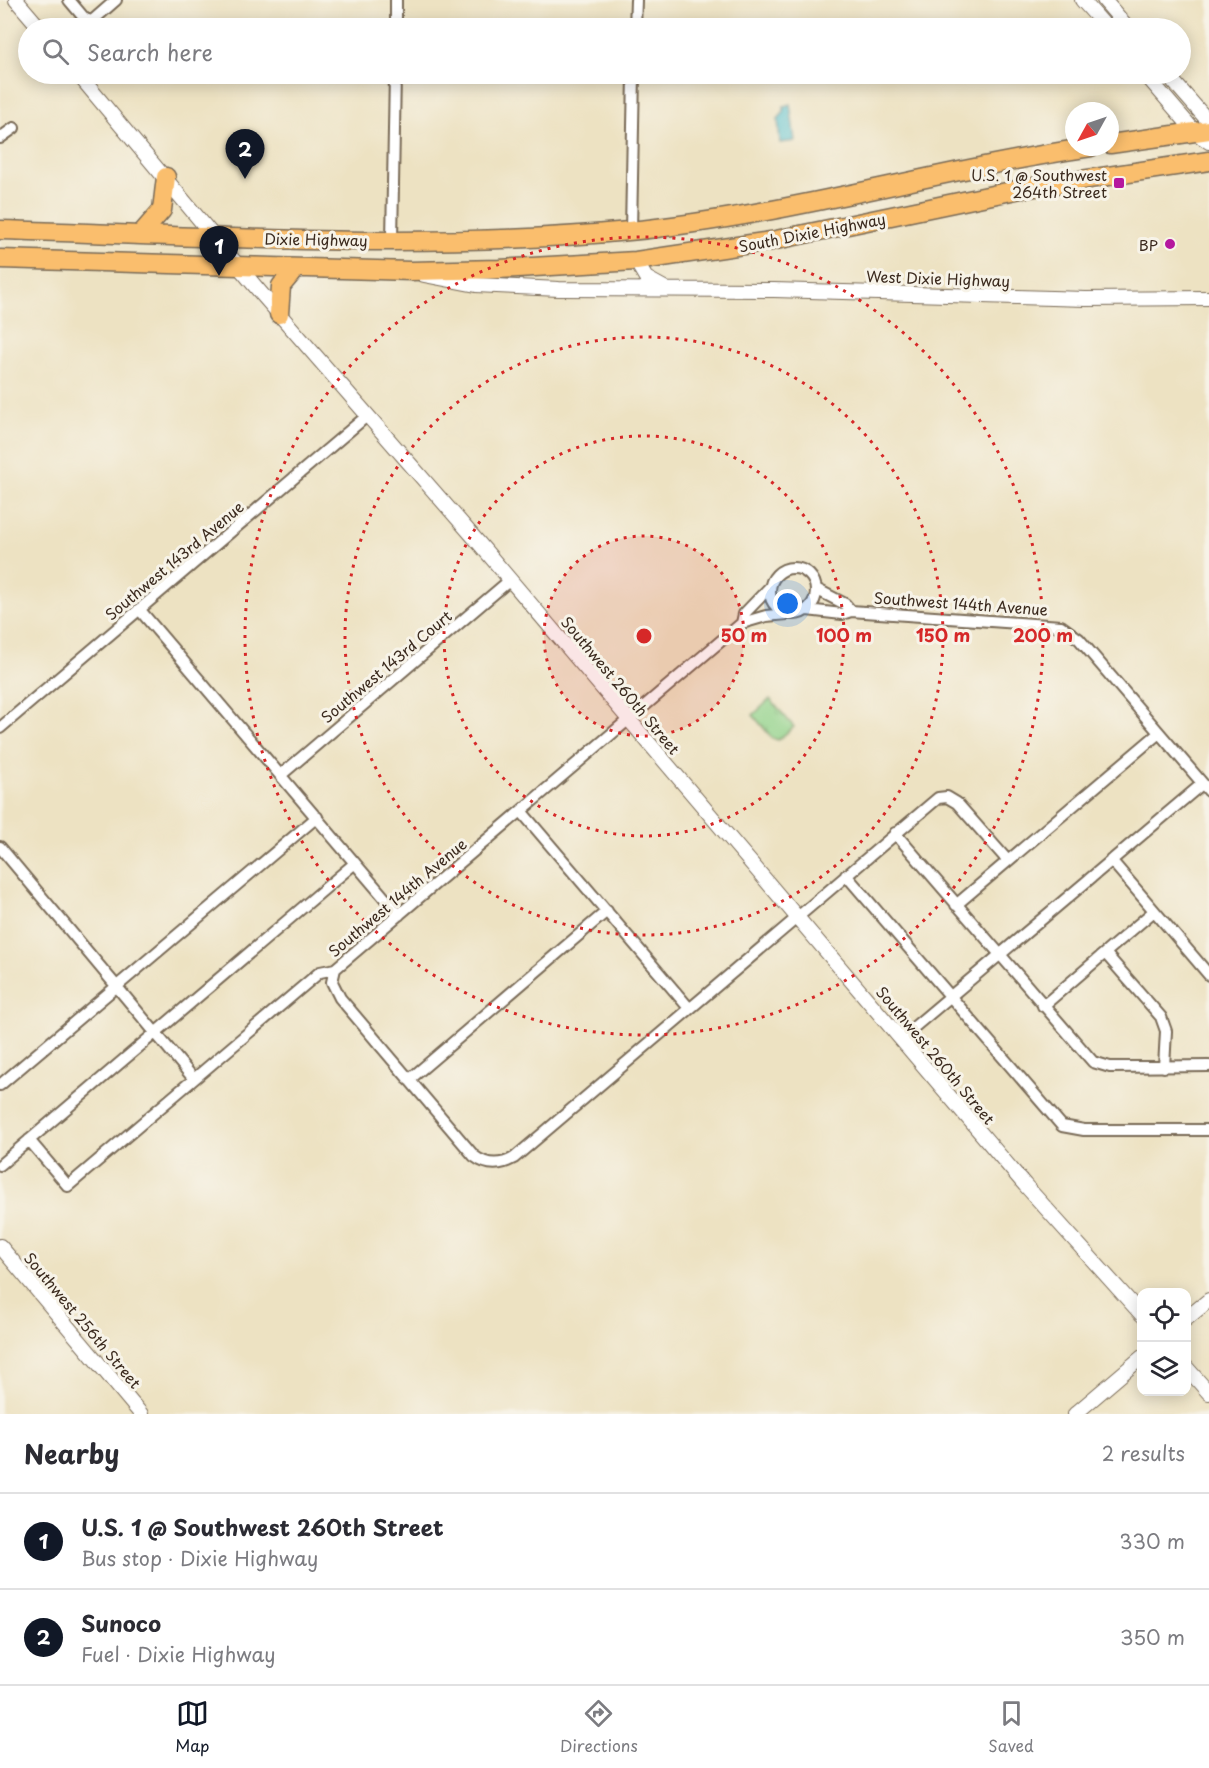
<!DOCTYPE html>
<meta charset="utf-8">
<style>
body{margin:0;font-family:"Playpen Sans",sans-serif;background:#f2f2f3;color:#2b2b33}
.controls{position:absolute;right:18px;bottom:18px;display:grid;overflow:hidden;border-radius:12px;box-shadow:0 3px 15px #0003}
.controls button{width:54px;height:54px;display:grid;place-items:center;padding:0;border:0;border-bottom:2px solid #e1e1e2;background:#fff;color:#2b2b33;font:30px sans-serif}
.compass{position:absolute;left:1065px;top:102px;width:54px;height:54px;border-radius:50%;background:#fff;box-shadow:0 3px 15px #0003;rotate:230deg}
.you{position:absolute;left:788px;top:604px;width:21px;height:21px;margin:-15px;border:4px solid #fff;border-radius:50%;background:#1a73e8;box-shadow:0 0 0 9px #1a73e833}
.badge{display:grid;place-items:center;width:39px;height:39px;border-radius:50%;background:#111827;color:#fff;font-size:20px;font-weight:700}
.pin{position:absolute;translate:-50% -50px;filter:drop-shadow(0 2px 3px #0008)}
.pin::after{content:'';position:absolute;top:32px;width:21px;height:18px;background:inherit;clip-path:polygon(0 0,100% 0,50% 100%)}
.list{margin:0;padding:0;list-style:none}
h2{display:flex;justify-content:space-between;align-items:center;height:78px;margin:0;padding:0 24px;font-size:26px}
h2 small{font-size:20px;font-weight:400;color:#7c7c81}
.list li{display:grid;grid-template-columns:39px 1fr auto;gap:18px;align-items:center;box-sizing:border-box;height:96px;padding:0 24px;border-top:2px solid #e1e1e2}
.list b{display:block;font-size:22px;white-space:nowrap}
.list p{margin:0;font-size:20px;white-space:nowrap;color:#7c7c81}
.list em{font-size:20px;font-style:normal;color:#7c7c81}
.icon{flex:none;width:33px;height:33px;fill:none;stroke:currentColor;stroke-width:2;stroke-linecap:round;stroke-linejoin:round}
.map{position:relative;flex:none;width:1209px;height:1414px;overflow:hidden}
.search{position:absolute;background:#fff;box-shadow:0 3px 15px #0003;left:18px;right:18px;top:18px;height:66px;display:flex;align-items:center;gap:15px;box-sizing:border-box;padding:0 21px;border-radius:33px;color:#7c7c81;font-size:22px}
.sheet{height:270px;background:#fff}
nav{display:flex;justify-content:space-around;align-items:center;box-sizing:border-box;height:84px;border-top:2px solid #e1e1e2;background:#fff;font-size:16px;color:#7c7c81}
nav a{display:grid;justify-items:center;gap:3px}
nav .on{color:#111827}
.map>svg:first-child{display:block}
</style>
<div class="map">
<svg width="1209" height="1414" viewBox="0 0 1209 1414">
<defs>
<pattern id="park-tufts" width="24" height="20" patternUnits="userSpaceOnUse" patternTransform="scale(1.5)"><rect width="24" height="20" fill="#90d289"/><path d="M3 7l-1-3M5 7V3M7 7l1-3M15 17l-1-3M17 17v-4M19 17l1-3" fill="none" stroke="#7db476"/></pattern>
</defs>
<rect width="100%" height="100%" fill="#f7f3e8"/>
<filter id="ink" filterUnits="userSpaceOnUse"><feTurbulence type="fractalNoise" baseFrequency=".0167" numOctaves="2"/><feDisplacementMap in="SourceGraphic" scale="12" xChannelSelector="R" yChannelSelector="G"/><feConvolveMatrix kernelMatrix="1 2 1 2 8 2 1 2 1" color-interpolation-filters="sRGB"/></filter>
<filter id="wash" filterUnits="userSpaceOnUse"><feTurbulence type="fractalNoise" baseFrequency=".008" numOctaves="4" result="noise"/><feDisplacementMap in="SourceGraphic" scale="24" xChannelSelector="R" yChannelSelector="G"/><feGaussianBlur stdDeviation="1.35" result="paint"/><feColorMatrix in="noise" values="0 0 0 0 0 0 0 0 0 0 0 0 0 0 0 0 0 1.4 0 .05"/><feComposite in="paint" operator="in"/></filter>
<g filter="url(#wash)">
<rect width="100%" height="100%" fill="#ede2c2"/>
<path fill="url(#park-tufts)" stroke="#667e54" stroke-width="1.5" d="M770 699 794 727 778 740 772 738 753 715Z"/>
<path fill="#50bdca" stroke="#467474" stroke-width="1.5" d="M790 104 795 141 780 143 778 119 784 112V106Z"/>
</g>
<g filter="url(#ink)">
<g fill="none" stroke-linecap="round" stroke-linejoin="round">
<g stroke="#796a57" stroke-width="14">
<path id="minor" d="M69 0 85 19 92 21 116 0
M396 28V0
M635 28 636 0
M0 138 14 128
M631 231 634 74
M392 240 395 74
M770 591a23 23 0 1 1 46 0a23 23 0 1 1-46 0Z
M816 589 845 604 851 611
M139 609 399 915
M807 610 842 614 851 611 1061 626 1079 639 1209 791
M742 623 744 614 770 587
M0 728 368 415
M281 775 510 580
M521 811 689 1008
M895 833 1093 1062 1110 1067 1209 1066
M0 847 194 1079
M1111 860 1209 975
M846 875 1062 1126 1084 1130H1209
M956 905 1159 733
M1105 953 1161 1017 1166 1031 1164 1067
M335 969 332 982 340 998 474 1156C487 1166 500 1166 514 1158L938 798 947 797 957 803 1008 861
M1043 1006 1154 911
M900 1039 1202 784
M409 1080 607 911
M0 1085 317 817
M29 1140 68 1186 320 972 335 969 742 623 766 616 787 614
M0 1165 355 863"/>
</g>
<g stroke="#796a57" stroke-width="16">
<path id="tertiary" d="M16 0 40 28
M1082 0 1107 28
M1104 0 1128 28
M78 74 260 292 478 542 1025 1185 1142 1315
M1145 74 1195 132 1209 142
M1167 74 1209 122
M636 261 646 278 666 289
M424 275 476 285 559 289 774 290 1086 299 1209 298
M0 1246 141 1414
M1186 1319 1209 1300
M1186 1367 1209 1393
M1075 1414 1142 1357"/>
</g>
<g stroke="#796a57" stroke-width="21">
<path id="trunk" d="M1110 144 1209 130
M0 230C209 236 420 251 629 231 786 216 936 170 1091 147
M141 234 162 210 166 177
M0 259 411 271 499 269 636 261 771 241 1021 189 1209 161
M279 314 281 286 296 268"/>
</g>
<use href="#minor" stroke="#fff" stroke-width="10"/>
<use href="#tertiary" stroke="#fff" stroke-width="14"/>
<use href="#trunk" stroke="#fabe6d" stroke-width="18"/>
</g>
</g>
<circle cx="644" cy="636" r="100" fill="#d62828" fill-opacity=".12"/>
<g fill="none" stroke="#d62828" stroke-width="3" stroke-dasharray="3 6">
<circle cx="644" cy="636" r="100"/>
<circle cx="644" cy="636" r="200"/>
<circle cx="644" cy="636" r="299"/>
<circle cx="644" cy="636" r="399"/>
</g>
<g fill="#b5179e" stroke="#f7f3e8" stroke-width="2">
<rect x="1113" y="177" width="12" height="12" rx="3"/>
<circle cx="1170" cy="244" r="6"/>
</g>
<g text-anchor="middle" dominant-baseline="central" stroke-width="6" stroke-linejoin="round" paint-order="stroke">
<g font-size="15" fill="#3b2a1e" stroke="#f7f3e8" text-anchor="end">
<text x="1107" y="174">U.S. 1 @ Southwest<tspan x="1107" dy="17">264th Street</tspan></text>
<text x="1158" y="244">BP</text>
</g>
<g font-size="15" fill="#3b2a1e" stroke="#f7f3e8">
<text transform="translate(812 232) rotate(-11)">South Dixie Highway</text>
<text transform="translate(316 239) rotate(1)">Dixie Highway</text>
<text transform="translate(938 278) rotate(2)">West Dixie Highway</text>
<text transform="translate(174 560) rotate(-40)">Southwest 143rd Avenue</text>
<text transform="translate(961 603) rotate(4)">Southwest 144th Avenue</text>
<text transform="translate(386 666) rotate(-40)">Southwest 143rd Court</text>
<text transform="translate(621 685) rotate(50)">Southwest 260th Street</text>
<text transform="translate(397 897) rotate(-40)">Southwest 144th Avenue</text>
<text transform="translate(936 1055) rotate(50)">Southwest 260th Street</text>
<text transform="translate(83 1320) rotate(50)">Southwest 256th Street</text>
</g>
</g>
<circle cx="644" cy="636" r="9" fill="#d62828" stroke="#f7f3e8" stroke-width="3"/>
<g font-size="18" text-anchor="middle" font-weight="bold" fill="#d62828" stroke="#f7f3e8" stroke-width="6" stroke-linejoin="round" paint-order="stroke">
<text x="744" y="642">50 m</text>
<text x="844" y="642">100 m</text>
<text x="943" y="642">150 m</text>
<text x="1043" y="642">200 m</text>
</g>
</svg>
<div class="controls">
<button><svg class="icon" aria-label="locate" viewBox="0 0 24 24"><circle cx="12" cy="12" r="6"/><path d="M12 2v4M12 18v4M2 12h4M18 12h4"/></svg></button>
<button><svg class="icon" aria-label="layers" viewBox="0 0 24 24"><path d="M12 4l9 5-9 5-9-5zM3 14l9 5 9-5"/></svg></button>
</div>
<svg class="compass" viewBox="-18 -18 36 36"><path d="M0-13l5 13h-10z" fill="#e53935"/><path d="M0 13l5-13h-10z" fill="#7c7c81"/></svg>
<div class="you"></div>
<div class="pin badge" style="left:219px;top:276px">1</div>
<div class="pin badge" style="left:245px;top:179px">2</div>
<div class="search"><svg class="icon" aria-label="search" viewBox="0 0 24 24"><circle cx="10" cy="10" r="6"/><path d="M15 15l6 6"/></svg>Search here</div>
</div>
<section class="sheet">
<h2>Nearby<small>2 results</small></h2>
<ul class="list">
<li><span class="badge">1</span><div><b>U.S. 1 @ Southwest 260th Street</b><p>Bus stop · Dixie Highway</p></div><em>330 m</em></li>
<li><span class="badge">2</span><div><b>Sunoco</b><p>Fuel · Dixie Highway</p></div><em>350 m</em></li>
</ul>
</section>
<nav>
<a class="on"><svg class="icon" aria-label="map" viewBox="0 0 24 24"><path d="M3 6l6-2 6 2 6-2v14l-6 2-6-2-6 2zM9 4v14M15 6v14"/></svg>Map</a>
<a><svg class="icon" aria-label="directions" viewBox="0 0 24 24"><path d="M12 3l9 9-9 9-9-9zM9 14v-3h6M13 9l2 2-2 2"/></svg>Directions</a>
<a><svg class="icon" aria-label="saved" viewBox="0 0 24 24"><path d="M7 4h10v16l-5-4-5 4z"/></svg>Saved</a>
</nav>
